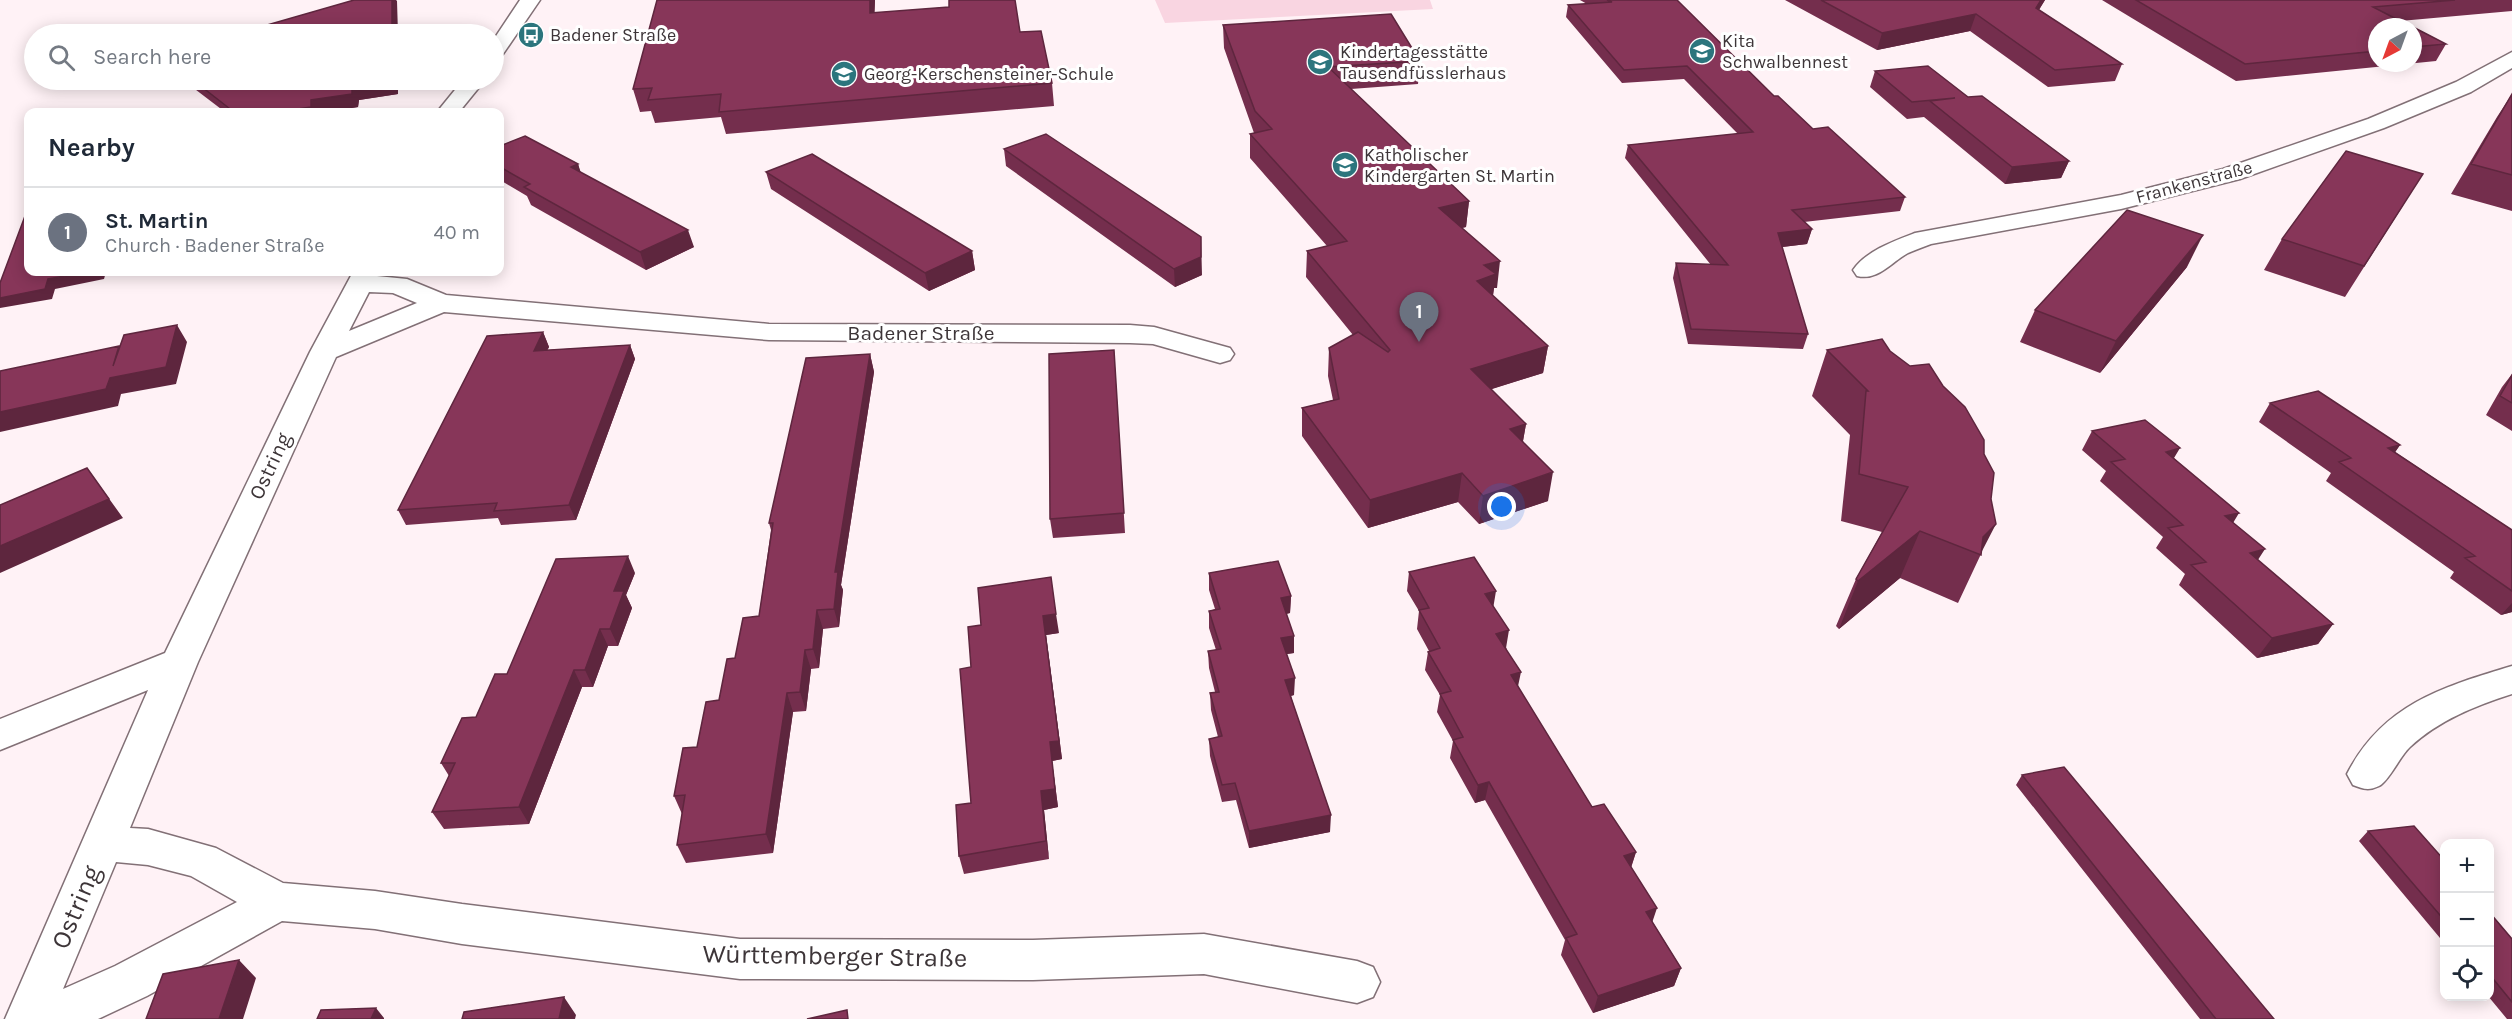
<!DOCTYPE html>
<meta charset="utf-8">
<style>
body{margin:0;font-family:Karla,sans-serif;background:#f6f6f7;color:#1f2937}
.controls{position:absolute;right:18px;bottom:18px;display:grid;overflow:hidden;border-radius:12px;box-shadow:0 3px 15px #0003}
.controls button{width:54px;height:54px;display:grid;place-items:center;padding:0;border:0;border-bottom:2px solid #e0e1e3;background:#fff;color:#1f2937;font:30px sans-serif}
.compass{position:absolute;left:2368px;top:18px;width:54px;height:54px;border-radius:50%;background:#fff;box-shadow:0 3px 15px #0003;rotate:221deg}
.you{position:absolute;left:1502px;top:507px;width:21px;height:21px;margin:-15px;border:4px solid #fff;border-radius:50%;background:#1a73e8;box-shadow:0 0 0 9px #1a73e833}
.badge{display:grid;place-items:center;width:39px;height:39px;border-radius:50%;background:#2c757d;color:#fff;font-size:20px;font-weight:700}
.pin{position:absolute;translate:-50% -50px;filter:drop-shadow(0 2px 3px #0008)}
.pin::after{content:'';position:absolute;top:32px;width:21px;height:18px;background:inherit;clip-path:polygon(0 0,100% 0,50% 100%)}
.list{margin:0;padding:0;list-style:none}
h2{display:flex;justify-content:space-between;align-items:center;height:78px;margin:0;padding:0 24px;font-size:26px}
h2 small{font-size:20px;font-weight:400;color:#747a83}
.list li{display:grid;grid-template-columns:39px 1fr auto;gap:18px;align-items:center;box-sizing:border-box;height:90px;padding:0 24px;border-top:2px solid #e0e1e3}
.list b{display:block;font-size:22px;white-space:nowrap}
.list p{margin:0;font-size:20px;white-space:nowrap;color:#747a83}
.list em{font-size:20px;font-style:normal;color:#747a83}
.icon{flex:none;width:33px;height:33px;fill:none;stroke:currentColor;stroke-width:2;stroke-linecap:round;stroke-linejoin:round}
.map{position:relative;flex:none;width:2512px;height:1019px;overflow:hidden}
.search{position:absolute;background:#fff;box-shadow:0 3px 15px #0003;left:24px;top:24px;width:480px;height:66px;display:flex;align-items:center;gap:15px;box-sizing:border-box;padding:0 21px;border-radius:33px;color:#747a83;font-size:22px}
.panel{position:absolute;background:#fff;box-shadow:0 3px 15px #0003;left:24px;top:108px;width:480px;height:168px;border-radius:12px}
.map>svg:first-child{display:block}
</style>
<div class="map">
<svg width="2512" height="1019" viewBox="0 0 2512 1019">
<rect width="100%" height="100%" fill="#fff2f6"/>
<path fill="#f9d5e1" d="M1155 0H1430L1433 9 1165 23Z"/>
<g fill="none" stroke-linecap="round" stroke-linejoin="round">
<g stroke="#827076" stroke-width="3">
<path id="street" d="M520 0H540L501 57 494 59V39Z
M2512 52V68L2471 92 2384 128 2240 179 2121 209 1931 244C1923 247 1915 250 1908 253 1890 263 1878 281 1857 276L1853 270C1866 251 1894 241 1915 233L2121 195 2223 169 2368 119 2456 82Z
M463 80H485L459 112H437Z
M353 272H379L377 276 407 279 446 295 769 324 1130 325 1154 327 1230 348 1234 354 1230 360 1220 363 1153 344 1130 343 769 340 444 312 336 357 198 662 130 828 148 829 216 848 283 883 375 891 462 904 740 939 1033 940 1204 934 1357 961 1373 967 1380 982 1373 997 1357 1003 1204 974 1033 980 740 979 462 944 375 929 282 921 147 996 98 1019H5L148 690 0 750V719L165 653 310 352ZM369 292 393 293 417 303 349 331ZM116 862 148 865 191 876 237 902 115 966 63 989Z
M2512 666V694C2475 706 2439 720 2410 747 2400 756 2389 781 2379 786 2369 791 2363 789 2353 785L2347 774C2383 704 2443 687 2512 666Z"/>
</g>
<use href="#street" fill="#fff" fill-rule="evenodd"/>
</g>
<path fill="#742e4d" d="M657 0H875L874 13 1020 32 1052 83 1054 106 726 134 721 117 655 123 651 111 640 112 633 89Z
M1580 0H1677L1774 96 1813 129 1905 197 1900 211 1804 222 1812 229 1807 244 1782 247 1808 334 1803 349 1688 344 1673 278 1676 263 1711 265 1625 158 1628 145 1738 134 1684 79 1622 83 1566 17 1568 5 1587 4Z
M1785 0H2045L2039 10 2122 64 2115 81 2048 87 1970 31 1877 50Z
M2102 0H2512V11L2400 21 2377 27V63H2413V27L2446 44 2436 61 2236 81Z
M1223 25 1420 61 1418 84 1351 89 1469 201 1466 227 1462 228 1497 288H1494L1493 296 1548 346 1543 373 1491 389 1526 424 1523 441 1548 501 1479 524 1458 502 1368 528 1302 436V408L1333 400 1328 376 1329 348 1353 335 1306 277 1307 251 1327 246 1250 158V134L1254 133 1224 48Z
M1875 71 1968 97 2069 161 2061 178 2005 184 1924 117 1907 119 1870 87Z
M183 80H398V94L359 100 358 107 326 112H225Z
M2512 94V211L2451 194 2497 117Z
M500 146 578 164 580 172 694 247 646 270 531 205 527 196 500 180Z
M1004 149 1202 275 1175 287 1006 166Z
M766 172 972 251 975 270 929 291 771 189Z
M2404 204 2345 297 2264 270 2282 239Z
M2187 267 2100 373 2020 342 2035 310Z
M543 332 549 347 547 350 630 345 635 359 576 520 501 525 498 518 406 525 398 510Z
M1882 339 1981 554 1958 603 1900 578 1839 629 1836 626 1856 579 1882 532 1841 521 1850 435 1812 396 1827 350Z
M1114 350 1125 533 1053 538 1050 519Z
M870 354 874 372 841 585 843 590 839 627 823 629 819 668 811 669 806 711 793 712 773 853 686 863 677 845 682 814 674 796 719 700 735 658 759 616 771 530 769 523Z
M2512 374V431L2486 415 2502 387Z
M2270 403 2400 445 2395 452 2512 530V612L2501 615 2450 578 2454 572 2326 481 2331 473 2259 422Z
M2092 431 2174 458 2233 523 2258 560 2333 624 2318 644 2257 658 2179 585 2185 574 2156 548 2163 537 2100 481 2106 471 2082 450Z
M1409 572 1494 607 1518 687 1592 807 1636 852 1631 868 1652 921 1681 968 1674 986 1593 1013 1561 955 1565 940 1485 800 1475 803 1450 758 1453 741 1437 712 1440 695 1425 670 1428 652 1429 651 1417 629 1419 611 1407 591Z
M635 573 626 595 632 608 618 646H608L593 687H582L529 824 444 829 432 812 449 776 441 763 476 717Z
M1209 573 1291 596 1290 613 1286 614 1294 653 1286 654 1294 695 1291 696 1330 832 1249 848 1236 800 1222 802 1210 756 1209 739 1218 737 1211 710 1210 693 1215 692 1209 668 1208 651 1216 650 1209 628V611L1215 609 1209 590Z
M981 625 1059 633 1046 635 1062 759 1052 761 1058 807 1044 810 1049 859 964 874 959 856 971 803V667Z
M2022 775 2274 1019H2200L2016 785Z
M2368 831 2445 861V944L2359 841Z
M2490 913 2512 939V1019H2507L2488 996H2490Z"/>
<path fill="#5e263e" d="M392 0H396L397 1 398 34H392Z
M870 0H875L874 34 870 13Z
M2041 0H2045L2029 25 2036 8Z
M1976 14 1970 31 1877 50 1882 33Z
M393 80H398V94L359 100 358 107 326 112H278L352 87Z
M2069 161 2061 178 2005 184 2012 167Z
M578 164 584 182 571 167Z
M1469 201 1466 227 1437 233 1439 208Z
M1812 229 1807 244 1774 248 1778 233Z
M688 230 694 247 646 270 640 252Z
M2203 235 2187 267 2100 373 2116 341Z
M1201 237 1202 275 1175 287 1174 269Z
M972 251 975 270 929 291 925 273Z
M1500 261 1497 288H1494L1492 301 1477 281 1484 265Z
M88 272H106L104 279 55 289 52 299 0 308V298L48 279Z
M177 325 187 342 176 384 121 394 118 406 0 432V412Z
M543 332 549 347 540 365 534 351Z
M630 345 635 359 576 520 569 505Z
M1548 346 1543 373 1467 397 1471 369Z
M870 354 874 372 841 585 843 590 839 627 834 609 835 572Z
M1526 424 1521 452 1510 429Z
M2400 445 2387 464 2388 448Z
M2180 448 2168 468 2166 452Z
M87 468 123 518 0 573V546Z
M1553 472 1548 501 1479 524 1483 496Z
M1462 473 1458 502 1368 528 1370 500Z
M2239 513 2227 533 2225 516Z
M1996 524 1980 555 1983 537Z
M1920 531 1900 578 1839 629 1858 581Z
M2265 549 2252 569 2250 553Z
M628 556 635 573 626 595 632 608 618 646 610 629 614 591Z
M1496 591 1493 609 1485 594Z
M1291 596 1290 613 1280 615 1281 598Z
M2512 603V612L2501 615Z
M817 610 823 629 819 668 813 649Z
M1056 614 1059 633 1046 635 1062 759 1052 761 1058 807 1044 810 1049 859 1046 841 1041 791 1043 616Z
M2333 624 2318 644 2257 658 2272 638Z
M600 629 608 646 593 687 585 670Z
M1509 630 1506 648 1496 634Z
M1294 636V653L1280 655 1281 638Z
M805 650 811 669 806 711 800 692Z
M574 670 582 687 529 824 519 807Z
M1521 672 1517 691 1511 675Z
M1295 678 1294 695 1285 697V680Z
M787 693 793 712 773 853 766 834Z
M1489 782 1485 800 1475 803 1478 785Z
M1331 815 1330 832 1249 848V831Z
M1636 852 1630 870 1624 856Z
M1657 908 1651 926 1646 912Z
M239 960 256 978 243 1019H219Z
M1681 968 1674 986 1593 1013 1598 996Z
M564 997 576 1015 575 1019H559Z
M376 1008 384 1018V1019H371Z"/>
<path fill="#873659" stroke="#5e263e" stroke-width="1.5" d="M354 0H392V34H255L273 29 267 25Z
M657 0H870V13L949 7V0H1015L1020 32 1041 31 1052 83 719 112 721 94 648 100 652 88 633 89Z
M1607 0H1677L1774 96H1778L1813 129 1828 127 1905 197 1792 210 1812 229 1778 233 1808 334 1691 329 1676 263 1728 265 1628 145 1753 132 1687 66 1624 70 1568 5 1612 2Z
M1821 0H2041L2036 8 2122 64 2055 70 1976 14 1882 33Z
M2136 0H2455L2373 7 2412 27H2377V51L2245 64Z
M1391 14 1420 61 1328 67 1469 201 1439 208 1500 261 1484 265 1496 274 1477 281 1548 346 1471 369 1526 424 1510 429 1553 472 1483 496 1462 473 1370 500 1302 408 1339 399 1329 348 1358 332 1388 352 1390 350 1307 251 1347 241 1250 134 1272 129 1255 111 1223 25Z
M2413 27 2446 44 2413 47Z
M1928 66 1968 97 1982 96 2069 161 2012 167 1930 101 1955 98 1912 102 1875 71Z
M193 80H393L352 87V94L311 100V107L278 112H234Z
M2512 94V175L2471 164Z
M1046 134 1201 237V257L1174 269 1004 149Z
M525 136 578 164 571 167 688 230 640 252 524 187 530 184 500 167V146Z
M2346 151 2423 174 2364 266 2282 239Z
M812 154 972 251 925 273 766 172Z
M28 208V272H88L48 279 45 289 0 298V283Z
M2127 210 2203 235 2116 341 2035 310Z
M177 325 166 367 110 378 106 389 0 412V371L119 346 113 366 124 335Z
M543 332 534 351 630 345 569 505 494 511 497 503 398 510 487 336Z
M1882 339 1890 351 1910 366 1929 364 1943 386 1965 407 1984 440V454L1994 473 1991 499 1996 524 1983 537 1981 555 1920 531 1858 581 1856 579 1908 487 1859 474 1866 391H1868L1827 350Z
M1114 350 1124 513 1050 519 1049 354Z
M870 354 835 572H838L834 609 817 610 813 649 805 650 800 692 787 693 766 834 677 845 685 795 674 796 683 748 697 747 706 702 719 700 727 659 735 658 743 618 759 616 773 523H769L806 358Z
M2512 375V403L2500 396Z
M2318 391 2400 445 2388 448 2512 530V591L2465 558 2475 556 2339 462 2351 458 2270 403Z
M2145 420 2180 448 2166 452 2239 513 2225 516 2265 549 2250 553 2333 624 2272 638 2191 565 2206 562 2168 528 2183 525 2111 462 2125 459 2092 431Z
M87 468 109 499 0 546V505Z
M628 556 614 591H624L610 629H600L585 670H574L519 807 432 812 455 763H441L462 718 476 717 495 674H507L556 559Z
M1474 557 1496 591 1485 594 1509 630 1496 634 1521 672 1511 675 1592 807 1604 804 1636 852 1624 856 1657 908 1646 912 1681 968 1598 996 1566 938 1577 934 1489 782 1478 785 1453 740 1463 737 1440 694 1451 691 1428 652 1440 648 1419 610 1429 608 1409 572Z
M1278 561 1291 596 1281 598 1294 636 1281 638 1295 678 1285 680 1331 815 1249 831 1235 783 1222 785 1209 739 1222 736 1210 693 1219 692 1208 651 1221 649 1209 611 1220 609 1209 573Z
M1051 577 1056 614 1043 616 1059 741 1050 742 1055 789 1041 791 1046 841 959 856 956 805 971 803 960 669 971 667 968 627 981 625 978 588Z
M2064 767 2274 1019H2216L2022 775Z
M2414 826 2445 861V921L2368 831Z
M2490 913 2512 939V1002L2490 975Z
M239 960 219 1019H146L163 974Z
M564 997 559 1019H462L464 1012Z
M376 1008 371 1019H317L321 1010Z
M847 1010 848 1019H807Z"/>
<defs>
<g id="bus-disc" transform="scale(1.35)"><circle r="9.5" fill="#2c757d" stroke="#fff"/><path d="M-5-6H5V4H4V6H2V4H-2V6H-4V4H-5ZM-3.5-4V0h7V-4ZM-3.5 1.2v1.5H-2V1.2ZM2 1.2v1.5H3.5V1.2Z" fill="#fff"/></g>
<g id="school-disc" transform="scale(1.35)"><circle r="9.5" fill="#2c757d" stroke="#fff"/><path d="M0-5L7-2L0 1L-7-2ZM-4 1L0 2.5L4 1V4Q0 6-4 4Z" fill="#fff"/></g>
</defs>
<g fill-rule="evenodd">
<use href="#bus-disc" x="531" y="35"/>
<use href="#school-disc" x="1702" y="51"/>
<use href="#school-disc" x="1320" y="62"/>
<use href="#school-disc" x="844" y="74"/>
<use href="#school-disc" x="1345" y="165"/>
</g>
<g text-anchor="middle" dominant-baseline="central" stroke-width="6" stroke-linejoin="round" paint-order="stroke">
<g font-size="18" fill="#3d3538" stroke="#fff" text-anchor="start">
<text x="550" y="35">Badener Straße</text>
<text x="1722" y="41">Kita<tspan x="1722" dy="21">Schwalbennest</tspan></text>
<text x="1340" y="52">Kindertagesstätte<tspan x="1340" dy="21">Tausendfüsslerhaus</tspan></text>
<text x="864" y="74">Georg-Kerschensteiner-Schule</text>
<text x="1364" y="155">Katholischer<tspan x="1364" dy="21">Kindergarten St. Martin</tspan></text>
</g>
<g font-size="18" fill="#3d3538" stroke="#fff">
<text transform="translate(2194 182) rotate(-15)">Frankenstraße</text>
</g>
<g font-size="21" fill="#3d3538" stroke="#fff">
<text x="921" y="333">Badener Straße</text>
<text transform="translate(270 466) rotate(-65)">Ostring</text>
</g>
<g font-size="26" fill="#3d3538" stroke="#fff">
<text transform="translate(76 907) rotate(-67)">Ostring</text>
<text transform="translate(835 956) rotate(1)">Württemberger Straße</text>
</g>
</g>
</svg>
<div class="controls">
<button>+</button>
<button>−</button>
<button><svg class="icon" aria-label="locate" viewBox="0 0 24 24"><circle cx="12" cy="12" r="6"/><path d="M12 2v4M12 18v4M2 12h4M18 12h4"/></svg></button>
</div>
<svg class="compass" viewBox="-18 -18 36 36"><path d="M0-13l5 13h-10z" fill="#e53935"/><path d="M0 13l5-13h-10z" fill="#747a83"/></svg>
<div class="you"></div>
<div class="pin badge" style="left:1419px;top:342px;background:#6b7280">1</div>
<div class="search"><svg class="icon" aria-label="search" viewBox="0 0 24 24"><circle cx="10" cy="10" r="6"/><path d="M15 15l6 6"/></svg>Search here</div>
<section class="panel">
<h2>Nearby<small></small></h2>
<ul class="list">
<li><span class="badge" style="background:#6b7280">1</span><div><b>St. Martin</b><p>Church · Badener Straße</p></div><em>40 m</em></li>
</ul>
</section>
</div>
